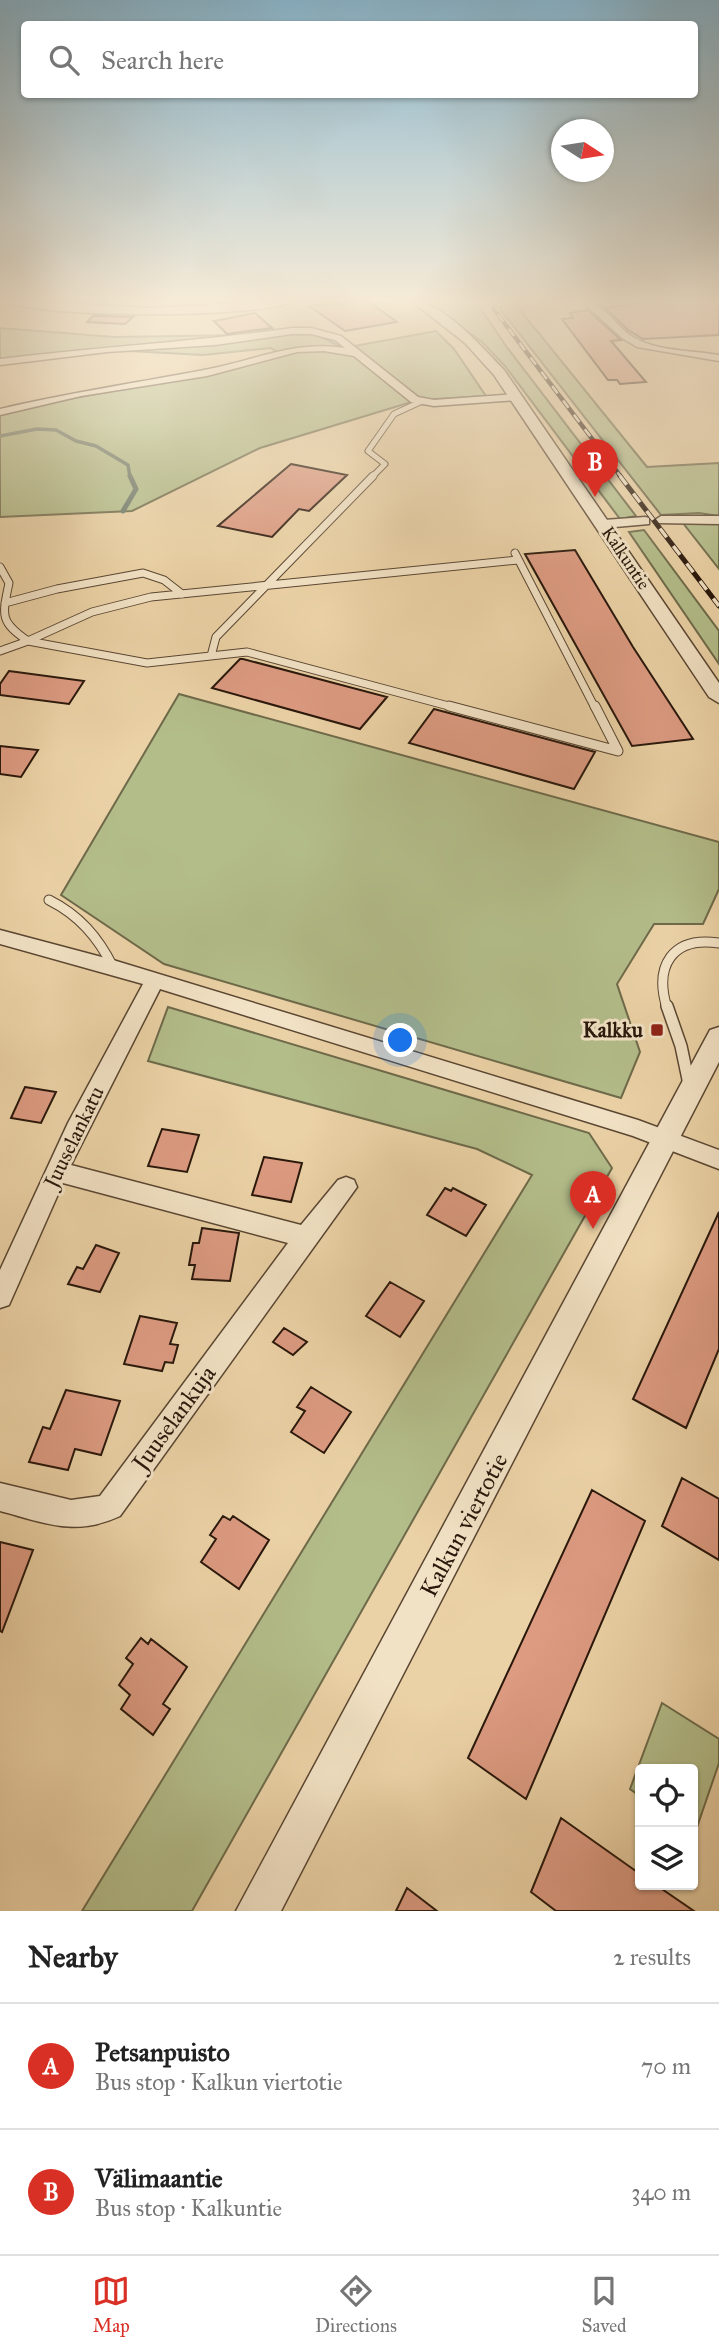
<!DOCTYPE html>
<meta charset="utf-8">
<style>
body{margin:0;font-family:"IM FELL Great Primer",serif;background:#f2f2f2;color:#222}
.controls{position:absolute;right:21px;bottom:21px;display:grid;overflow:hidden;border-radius:7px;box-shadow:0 2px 5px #0004}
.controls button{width:63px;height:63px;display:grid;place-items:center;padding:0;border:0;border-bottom:2px solid #e0e0e0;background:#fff;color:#222;font:35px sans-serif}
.compass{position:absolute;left:551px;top:119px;width:63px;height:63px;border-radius:50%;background:#fff;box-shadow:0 2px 5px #0004;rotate:102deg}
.you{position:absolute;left:401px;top:1041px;width:24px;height:24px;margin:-18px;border:5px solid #fff;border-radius:50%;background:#1a73e8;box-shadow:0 0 0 10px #1a73e833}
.badge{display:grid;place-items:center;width:46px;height:46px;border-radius:50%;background:#d93025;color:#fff;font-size:23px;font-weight:700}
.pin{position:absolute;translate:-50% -58px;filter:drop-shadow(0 2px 4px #0008)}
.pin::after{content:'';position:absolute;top:37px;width:24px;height:21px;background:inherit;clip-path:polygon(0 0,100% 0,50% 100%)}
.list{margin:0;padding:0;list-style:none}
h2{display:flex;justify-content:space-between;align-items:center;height:91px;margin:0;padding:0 28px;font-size:30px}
h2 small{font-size:23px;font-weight:400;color:#767676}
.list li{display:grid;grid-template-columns:46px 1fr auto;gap:21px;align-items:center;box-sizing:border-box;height:126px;padding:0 28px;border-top:2px solid #e0e0e0}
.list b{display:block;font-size:26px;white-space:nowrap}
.list p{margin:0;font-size:23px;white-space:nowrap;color:#767676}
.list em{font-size:23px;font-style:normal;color:#767676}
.icon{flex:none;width:38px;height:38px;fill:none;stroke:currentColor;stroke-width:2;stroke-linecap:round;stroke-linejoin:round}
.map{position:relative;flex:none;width:719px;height:1911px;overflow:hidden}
.search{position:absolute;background:#fff;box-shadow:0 2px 5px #0004;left:21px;right:21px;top:21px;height:77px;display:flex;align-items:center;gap:18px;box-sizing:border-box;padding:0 24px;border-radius:7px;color:#767676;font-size:26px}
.sheet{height:343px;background:#fff}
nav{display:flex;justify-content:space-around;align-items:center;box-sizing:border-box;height:98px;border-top:2px solid #e0e0e0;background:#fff;font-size:19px;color:#767676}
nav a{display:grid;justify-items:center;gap:4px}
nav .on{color:#d93025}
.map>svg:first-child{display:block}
</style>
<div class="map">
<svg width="719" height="1911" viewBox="0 0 719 1911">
<rect width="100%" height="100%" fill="#ebd2a6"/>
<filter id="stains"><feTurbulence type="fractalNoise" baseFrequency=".00286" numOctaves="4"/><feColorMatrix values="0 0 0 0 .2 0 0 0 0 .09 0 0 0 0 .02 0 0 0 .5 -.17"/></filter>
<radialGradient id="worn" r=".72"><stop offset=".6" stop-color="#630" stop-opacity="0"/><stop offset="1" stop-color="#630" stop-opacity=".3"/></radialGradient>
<path fill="#b3bd8a" stroke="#6e6a4a" stroke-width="2" d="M424 300H475L506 346 636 516 620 519 505 366 482 342Z
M493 300H512L647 467 719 463V516L699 513 661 515Z
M0 328 114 337 314 334 344 348 436 331 454 349 486 396 418 400 260 448 132 511 0 517V413C93 393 188 380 280 354L271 348 203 355 92 349 0 359Z
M683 523 719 524V569Z
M644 530 719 631V664L629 532Z
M179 694 719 842V889L703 924H654L617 984 640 1052 621 1098 164 964 61 895Z
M168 1007 589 1133 612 1168 192 1911H82L532 1175 477 1149 148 1061Z
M662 1703 719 1739V1763L695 1833 693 1831V1769H640V1796L630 1789Z"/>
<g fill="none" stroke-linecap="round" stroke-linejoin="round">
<path stroke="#6c7868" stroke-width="3.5" d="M0 436 37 429 56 430 76 441 96 446 128 465 130 477"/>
<path stroke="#6c7868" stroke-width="5" d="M123 511 136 489 130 476"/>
</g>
<path fill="#dd9b82" stroke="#29170b" stroke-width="2" d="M366 300 397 322 345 331 309 306Z
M658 300 719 301V335L643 339 628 330 605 308Z
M588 310 621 340 611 341 646 382 620 384 617 380H608L562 319 573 318 570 313Z
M255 313 272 328 227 334 214 321Z
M93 316H100L133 317 125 324 87 322Z
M291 464 347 475 309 511 299 509 272 537 218 526Z
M575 550 633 647 693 739 632 746 525 554Z
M240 659H243L387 697 360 729 212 688Z
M9 671 84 681 69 704 0 695V684Z
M434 709 595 752 574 789 409 743Z
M0 746 38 750 21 777 0 774Z
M25 1087 56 1092 41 1123 11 1118Z
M162 1129 199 1135 187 1172 148 1166Z
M264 1157 302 1163 291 1202 252 1195Z
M445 1188 451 1191 453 1188 486 1205 466 1236 427 1215Z
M719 1212V1349L686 1428 633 1399Z
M202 1228 239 1233 230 1281 192 1279 195 1265H189L193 1243H199Z
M96 1245 119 1253 100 1292 68 1284 77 1267 83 1269Z
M390 1282 424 1301 400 1337 366 1316Z
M140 1316 177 1323 170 1344 178 1345 173 1363 165 1362 162 1371 124 1364Z
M284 1328 307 1342 293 1355 273 1342Z
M311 1387 351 1412 324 1453 291 1432 305 1411 297 1407Z
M66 1390 120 1401 101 1455 75 1449 68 1470 29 1462 43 1427 50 1429Z
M682 1478 719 1499V1560L662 1526Z
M592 1490 645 1521 526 1799 468 1758Z
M223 1516 230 1520 233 1516 269 1540 239 1589 201 1562 216 1539 210 1535Z
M0 1542 33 1550 2 1632 0 1631Z
M141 1638 148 1644 151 1639 187 1667 163 1704 170 1709 153 1735 121 1709 130 1695 119 1685 133 1664 126 1658Z
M561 1818 640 1874V1885H656L694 1911H556L531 1892Z
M407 1888 437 1911H396Z"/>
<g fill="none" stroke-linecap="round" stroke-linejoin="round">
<g stroke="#5a4632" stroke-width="7">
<path id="service-far3" d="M372 477 385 464 368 451 394 414 420 402"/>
</g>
<g stroke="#5a4632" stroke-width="9">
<path id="service-far2" d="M515 553 595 708
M0 567 9 583C2 616 0 622 28 641
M5 603 57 589 143 573 164 580 182 594
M30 640 92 612 151 597 518 560
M0 651 28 641 147 663 247 652 456 708
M211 656 216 637 373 476"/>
</g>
<g stroke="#5a4632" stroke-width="11">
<path id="service-far1" d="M449 706 618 751 595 706
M49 900C79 915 98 937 113 967
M667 1008C654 966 672 936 719 943"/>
</g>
<g stroke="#5a4632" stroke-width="14">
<path id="service" d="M667 1006 681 1046 689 1084"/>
</g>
<g stroke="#5a4632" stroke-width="3">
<path id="minor" d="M2 300 150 308 297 300C267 319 32 319 2 300Z
M581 300C604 300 614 326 633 337 658 352 691 350 719 355V361L637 347 622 338Z
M292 328H311L341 336 418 397 434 400 517 394 522 397 517 400 434 406 411 402 354 356 324 351 297 352 207 376 81 396 0 415V409C68 393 136 383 204 370 254 361 293 340 345 348L335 340 311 334H292L215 345 107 352 0 365V359C97 347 195 342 292 328Z
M661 516H719V524L657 523 655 520Z
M645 517 649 518V524L604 528 598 524 604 520Z
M0 930 113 960 638 1120 719 1150V1169L633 1136 160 989 71 1165 301 1225 338 1180 346 1177 354 1180 357 1187 120 1516C75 1537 45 1523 0 1511V1483L71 1500 100 1496 288 1243 63 1183 9 1305 0 1308V1270L68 1123 143 984 0 944Z"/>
</g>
<g stroke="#5a4632" stroke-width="3">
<path id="tertiary" d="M410 300C441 300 483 348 504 370L719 683V703L709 697 494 375 465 343Z
M719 1027V1062L281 1911H236L710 1030Z"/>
</g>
<use href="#service-far3" stroke="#f2e2c5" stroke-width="5"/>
<use href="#service-far2" stroke="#f2e2c5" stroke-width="7"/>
<use href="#service-far1" stroke="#f2e2c5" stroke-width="9"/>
<use href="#service" stroke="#f2e2c5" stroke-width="11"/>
<use href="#minor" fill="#f2e2c5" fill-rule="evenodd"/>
<use href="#tertiary" fill="#f2e2c5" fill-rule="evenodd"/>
<g stroke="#29170b" stroke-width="4.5">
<path id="rail-far1" d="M487 300 621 477"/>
</g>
<g stroke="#29170b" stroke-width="5">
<path id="rail" d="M620 476 719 606"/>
</g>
<use href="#rail-far1" stroke="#f2e2c5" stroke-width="2.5" stroke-dasharray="9" stroke-linecap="butt"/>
<use href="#rail" stroke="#f2e2c5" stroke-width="3.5" stroke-dasharray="11" stroke-linecap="butt"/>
</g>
<linearGradient id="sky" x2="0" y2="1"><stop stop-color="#88b6ce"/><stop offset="0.53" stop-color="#f6ebd7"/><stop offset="1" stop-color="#f6ebd7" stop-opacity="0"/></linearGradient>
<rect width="719" height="568" fill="url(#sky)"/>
<rect fill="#8f2418" stroke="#f2e2c5" stroke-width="2.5" x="650" y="1023" width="14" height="14" rx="3.5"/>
<g text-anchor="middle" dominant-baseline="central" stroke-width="6" stroke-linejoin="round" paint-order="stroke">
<g font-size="18" fill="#29170b" stroke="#f2e2c5">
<text transform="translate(626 558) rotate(56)">Kalkuntie</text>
</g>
<g font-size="21" font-weight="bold" fill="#29170b" stroke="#f2e2c5" text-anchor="end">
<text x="643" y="1030">Kalkku</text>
</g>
<g font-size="21" fill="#29170b" stroke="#f2e2c5">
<text transform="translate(74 1137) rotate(-64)">Juuselankatu</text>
</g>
<g font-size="24" fill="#29170b" stroke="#f2e2c5">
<text transform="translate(174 1418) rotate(-54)">Juuselankuja</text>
<text transform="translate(464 1525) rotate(-62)">Kalkun viertotie</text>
</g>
</g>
<rect width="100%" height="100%" filter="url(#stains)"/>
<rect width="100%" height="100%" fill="url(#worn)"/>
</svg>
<div class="controls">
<button><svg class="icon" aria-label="locate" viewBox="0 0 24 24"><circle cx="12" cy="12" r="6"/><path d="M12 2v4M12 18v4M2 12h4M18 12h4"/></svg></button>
<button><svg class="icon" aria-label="layers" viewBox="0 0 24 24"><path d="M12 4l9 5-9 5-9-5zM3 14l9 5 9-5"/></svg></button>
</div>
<svg class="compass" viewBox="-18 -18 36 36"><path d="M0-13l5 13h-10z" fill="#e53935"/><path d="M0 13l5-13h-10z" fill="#767676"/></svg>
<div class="you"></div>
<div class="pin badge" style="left:593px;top:1229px">A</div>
<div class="pin badge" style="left:595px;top:497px">B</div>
<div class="search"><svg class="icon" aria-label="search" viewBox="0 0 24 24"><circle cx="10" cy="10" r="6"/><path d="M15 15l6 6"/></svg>Search here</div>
</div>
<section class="sheet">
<h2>Nearby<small>2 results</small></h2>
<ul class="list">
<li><span class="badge">A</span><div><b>Petsanpuisto</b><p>Bus stop · Kalkun viertotie</p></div><em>70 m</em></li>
<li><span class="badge">B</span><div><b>Välimaantie</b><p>Bus stop · Kalkuntie</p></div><em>340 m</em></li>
</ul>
</section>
<nav>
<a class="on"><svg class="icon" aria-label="map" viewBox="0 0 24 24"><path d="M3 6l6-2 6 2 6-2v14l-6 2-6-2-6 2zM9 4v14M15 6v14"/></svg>Map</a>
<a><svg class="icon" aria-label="directions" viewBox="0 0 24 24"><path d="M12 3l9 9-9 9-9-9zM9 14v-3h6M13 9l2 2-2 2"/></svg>Directions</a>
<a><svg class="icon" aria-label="saved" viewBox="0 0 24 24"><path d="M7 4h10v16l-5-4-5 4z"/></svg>Saved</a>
</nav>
